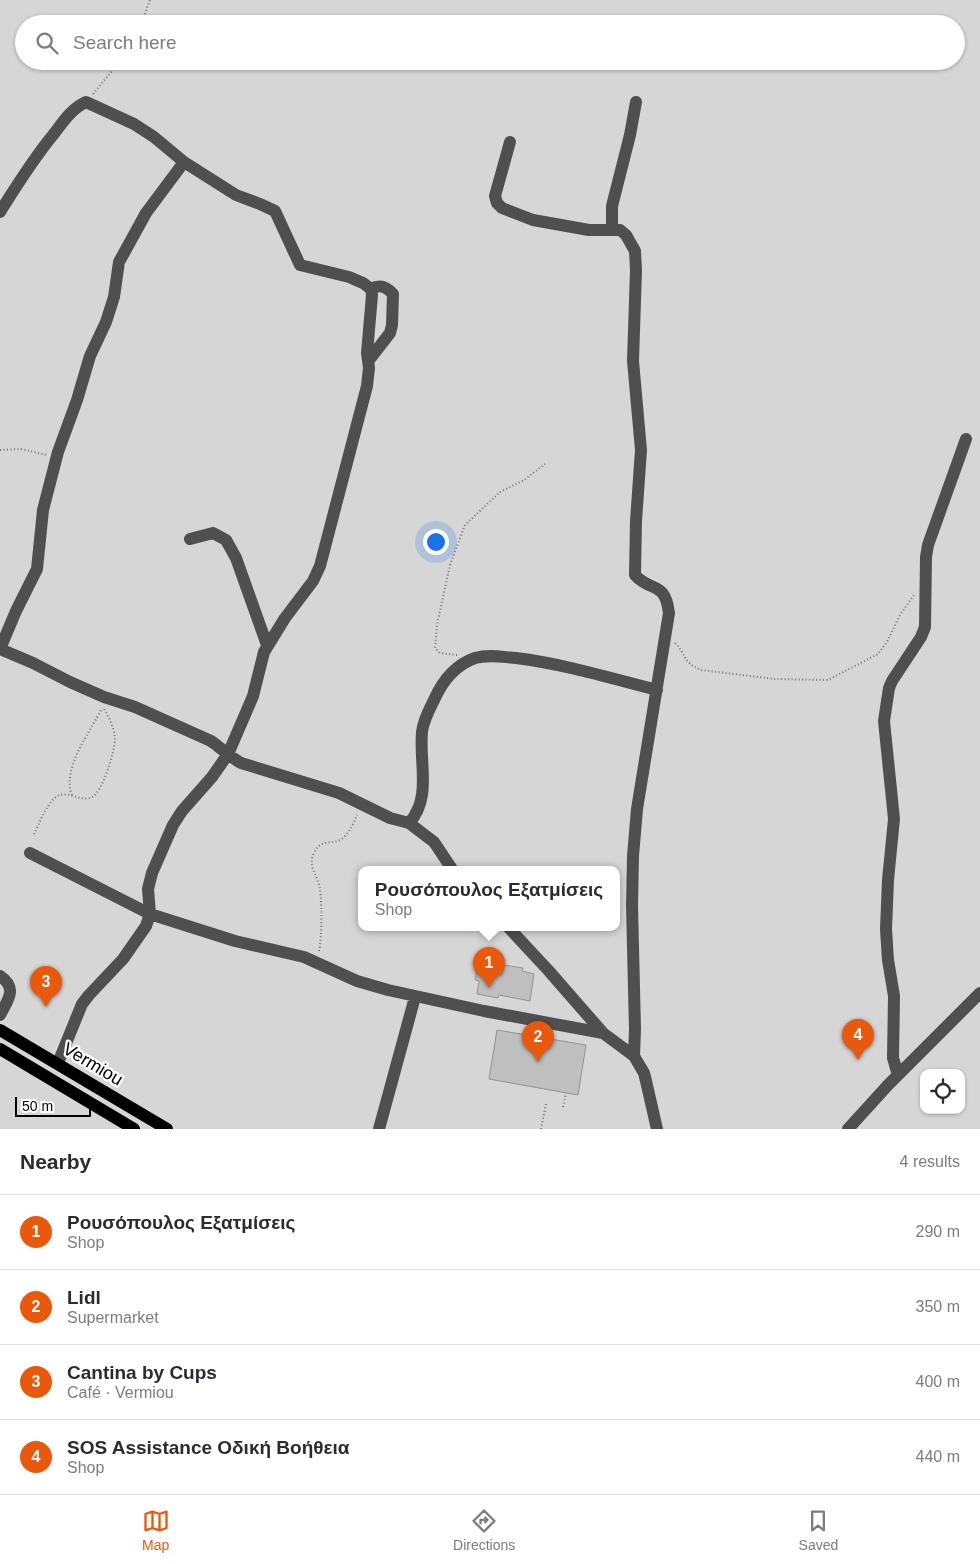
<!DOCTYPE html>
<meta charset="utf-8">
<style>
body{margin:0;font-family:Helvetica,sans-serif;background:#f7f7f7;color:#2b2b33}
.controls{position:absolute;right:15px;bottom:15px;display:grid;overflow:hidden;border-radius:10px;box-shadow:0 1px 4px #0004}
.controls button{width:45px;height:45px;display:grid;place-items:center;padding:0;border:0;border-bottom:1px solid #e1e1e2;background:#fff;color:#2b2b33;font:25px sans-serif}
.scale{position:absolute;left:15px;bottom:12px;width:76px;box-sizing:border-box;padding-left:5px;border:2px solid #000;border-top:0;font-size:14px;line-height:18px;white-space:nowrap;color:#000;-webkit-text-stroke:4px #fff;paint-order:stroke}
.you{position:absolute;left:435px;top:541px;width:18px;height:18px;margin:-12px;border:4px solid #fff;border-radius:50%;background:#1a73e8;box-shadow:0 0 0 8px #1a73e833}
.badge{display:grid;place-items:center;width:32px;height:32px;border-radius:50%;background:#ea580c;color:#fff;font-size:16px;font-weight:700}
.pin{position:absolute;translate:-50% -41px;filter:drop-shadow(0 1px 2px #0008)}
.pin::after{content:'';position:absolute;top:26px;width:18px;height:15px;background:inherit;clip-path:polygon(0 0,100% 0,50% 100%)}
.popup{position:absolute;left:358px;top:866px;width:262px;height:65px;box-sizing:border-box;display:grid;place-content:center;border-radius:10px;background:#fff;filter:drop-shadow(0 1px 4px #0005);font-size:16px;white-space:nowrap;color:#7c7c81}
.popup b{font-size:19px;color:#2b2b33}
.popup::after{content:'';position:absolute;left:50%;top:100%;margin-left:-10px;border:10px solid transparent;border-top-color:#fff}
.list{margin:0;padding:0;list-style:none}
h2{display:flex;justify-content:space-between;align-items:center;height:65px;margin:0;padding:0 20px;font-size:21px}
h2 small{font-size:16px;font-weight:400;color:#7c7c81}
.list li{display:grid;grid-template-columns:32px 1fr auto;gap:15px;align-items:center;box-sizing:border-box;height:75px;padding:0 20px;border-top:1px solid #e1e1e2}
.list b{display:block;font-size:19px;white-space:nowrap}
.list p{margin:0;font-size:16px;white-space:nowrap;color:#7c7c81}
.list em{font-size:16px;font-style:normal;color:#7c7c81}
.icon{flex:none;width:28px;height:28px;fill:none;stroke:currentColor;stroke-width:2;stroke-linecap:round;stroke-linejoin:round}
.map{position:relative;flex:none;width:980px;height:1129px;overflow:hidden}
.search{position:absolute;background:#fff;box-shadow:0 1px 4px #0004;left:15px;right:15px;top:15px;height:55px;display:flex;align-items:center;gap:12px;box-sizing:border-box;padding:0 18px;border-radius:28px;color:#7c7c81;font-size:19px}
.sheet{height:365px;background:#fff}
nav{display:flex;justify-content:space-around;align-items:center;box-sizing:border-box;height:70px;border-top:1px solid #e1e1e2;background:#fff;font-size:14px;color:#7c7c81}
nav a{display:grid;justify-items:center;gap:2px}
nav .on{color:#ea580c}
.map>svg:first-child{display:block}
</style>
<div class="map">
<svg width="980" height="1129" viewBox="0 0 980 1129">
<rect width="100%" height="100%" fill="#fff"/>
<path fill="#d6d6d6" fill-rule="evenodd" d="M0 0H980V1129H0ZM24 24H956V61H24ZM362 869H616V927H362ZM924 1073H961V1110H924Z"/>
<path fill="#bfbfbf" stroke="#939393" d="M504 965 523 968 522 971 534 974 530 1001 499 995 498 998 477 994 479 981 475 980 477 971 502 975Z
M497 1030 586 1045 578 1095 489 1079Z"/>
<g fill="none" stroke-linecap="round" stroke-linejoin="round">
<g stroke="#dbdbdb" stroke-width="14">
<path id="major" d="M0 1030 167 1129
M0 1049 134 1129"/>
</g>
<path stroke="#717171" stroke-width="2" stroke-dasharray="1 2.5" stroke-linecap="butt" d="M141 24 150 0
M93 94 120 61
M0 450 21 449 47 455
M675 643C687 655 682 662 701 670L775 679 828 680 878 654 887 642 900 615 914 595
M457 655 440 653 435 648 437 625 450 565 465 525 500 492 524 480 545 464
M72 795C61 769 91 731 102 708
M34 834C39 824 46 805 55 798 66 788 80 803 92 797 103 792 115 750 115 738 114 728 109 717 104 709
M319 951C322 938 322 903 320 889 318 876 307 866 314 853 321 837 334 846 343 838 350 832 354 822 357 815
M563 1107 566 1093
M541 1129 546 1104"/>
<path stroke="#4f4f4f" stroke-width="12" d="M510 142 495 196 497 203 502 208 533 220 589 230H620L626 235 635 251 636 270 633 361 641 450 636 521 635 575C651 593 665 580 669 613L637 809 633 856 632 906 635 1029 634 1056 644 1073 646 1081 657 1129
M0 212C17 185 33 159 53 135 63 122 71 109 86 102L134 124 154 137 184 162 236 195 260 204 275 211 300 265 349 277 363 283 371 289 372 295 367 353 369 368 367 386 320 566 313 581 285 618 264 652 253 696 228 754 212 777 182 811 173 825 152 873 148 889 150 914 146 926 123 959 89 995 82 1004 58 1063
M612 230V206L630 135 636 102
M369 360 390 333 392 325 393 294C386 286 380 284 371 289
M190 539 213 533 226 540 236 558 267 645
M0 649 16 611 37 569 43 510 58 452 77 400 90 356 106 322 114 297 119 262 146 213 184 162
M0 649 33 663 70 682 104 697 135 707 211 741C221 748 230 757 241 763L339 793 390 818 409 823 434 842 452 869
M409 823C432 798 419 763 422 732 423 721 429 710 434 700 442 682 455 665 475 658 489 654 502 657 516 658 564 664 610 678 657 690
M30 853 150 914 235 941 304 957 357 981 388 990 484 1011 603 1033 634 1056
M508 927 548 970 603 1033
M0 976C18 988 8 1000 0 1015
M898 1075 893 1058 894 996 888 960 886 929 888 880 894 819 884 721 889 688 892 681 921 637 925 627 926 557 928 545 966 439
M379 1129 415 997
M848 1129 888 1085 980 993"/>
<use href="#major" stroke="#000" stroke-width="12"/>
</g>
<g text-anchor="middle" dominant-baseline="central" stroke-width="4.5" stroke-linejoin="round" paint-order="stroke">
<g font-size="18" fill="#000" stroke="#fff">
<text transform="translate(93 1064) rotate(31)">Vermiou</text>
</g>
</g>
</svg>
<div class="controls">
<button><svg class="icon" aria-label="locate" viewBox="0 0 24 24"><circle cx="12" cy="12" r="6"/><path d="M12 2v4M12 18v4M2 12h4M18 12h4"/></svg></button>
</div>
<div class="scale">50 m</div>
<div class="you"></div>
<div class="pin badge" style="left:489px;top:988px">1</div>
<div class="popup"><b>Ρουσόπουλος Εξατμίσεις</b>Shop</div>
<div class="pin badge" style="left:538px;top:1062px">2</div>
<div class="pin badge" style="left:46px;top:1007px">3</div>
<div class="pin badge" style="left:858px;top:1060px">4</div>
<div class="search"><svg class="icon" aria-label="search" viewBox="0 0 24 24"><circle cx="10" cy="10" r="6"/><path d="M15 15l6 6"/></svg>Search here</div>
</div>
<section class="sheet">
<h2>Nearby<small>4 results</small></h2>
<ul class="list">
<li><span class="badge">1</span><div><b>Ρουσόπουλος Εξατμίσεις</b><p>Shop</p></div><em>290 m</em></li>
<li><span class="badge">2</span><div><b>Lidl</b><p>Supermarket</p></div><em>350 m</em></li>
<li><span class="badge">3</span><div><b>Cantina by Cups</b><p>Café · Vermiou</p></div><em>400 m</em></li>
<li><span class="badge">4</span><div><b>SOS Assistance Οδική Βοήθεια</b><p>Shop</p></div><em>440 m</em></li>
</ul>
</section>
<nav>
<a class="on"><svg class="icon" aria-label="map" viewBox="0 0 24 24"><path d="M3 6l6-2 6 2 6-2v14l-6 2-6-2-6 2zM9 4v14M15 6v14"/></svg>Map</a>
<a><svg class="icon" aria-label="directions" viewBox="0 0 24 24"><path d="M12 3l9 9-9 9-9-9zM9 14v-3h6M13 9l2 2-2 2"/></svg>Directions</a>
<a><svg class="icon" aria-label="saved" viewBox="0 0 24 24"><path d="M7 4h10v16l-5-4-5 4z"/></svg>Saved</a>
</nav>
